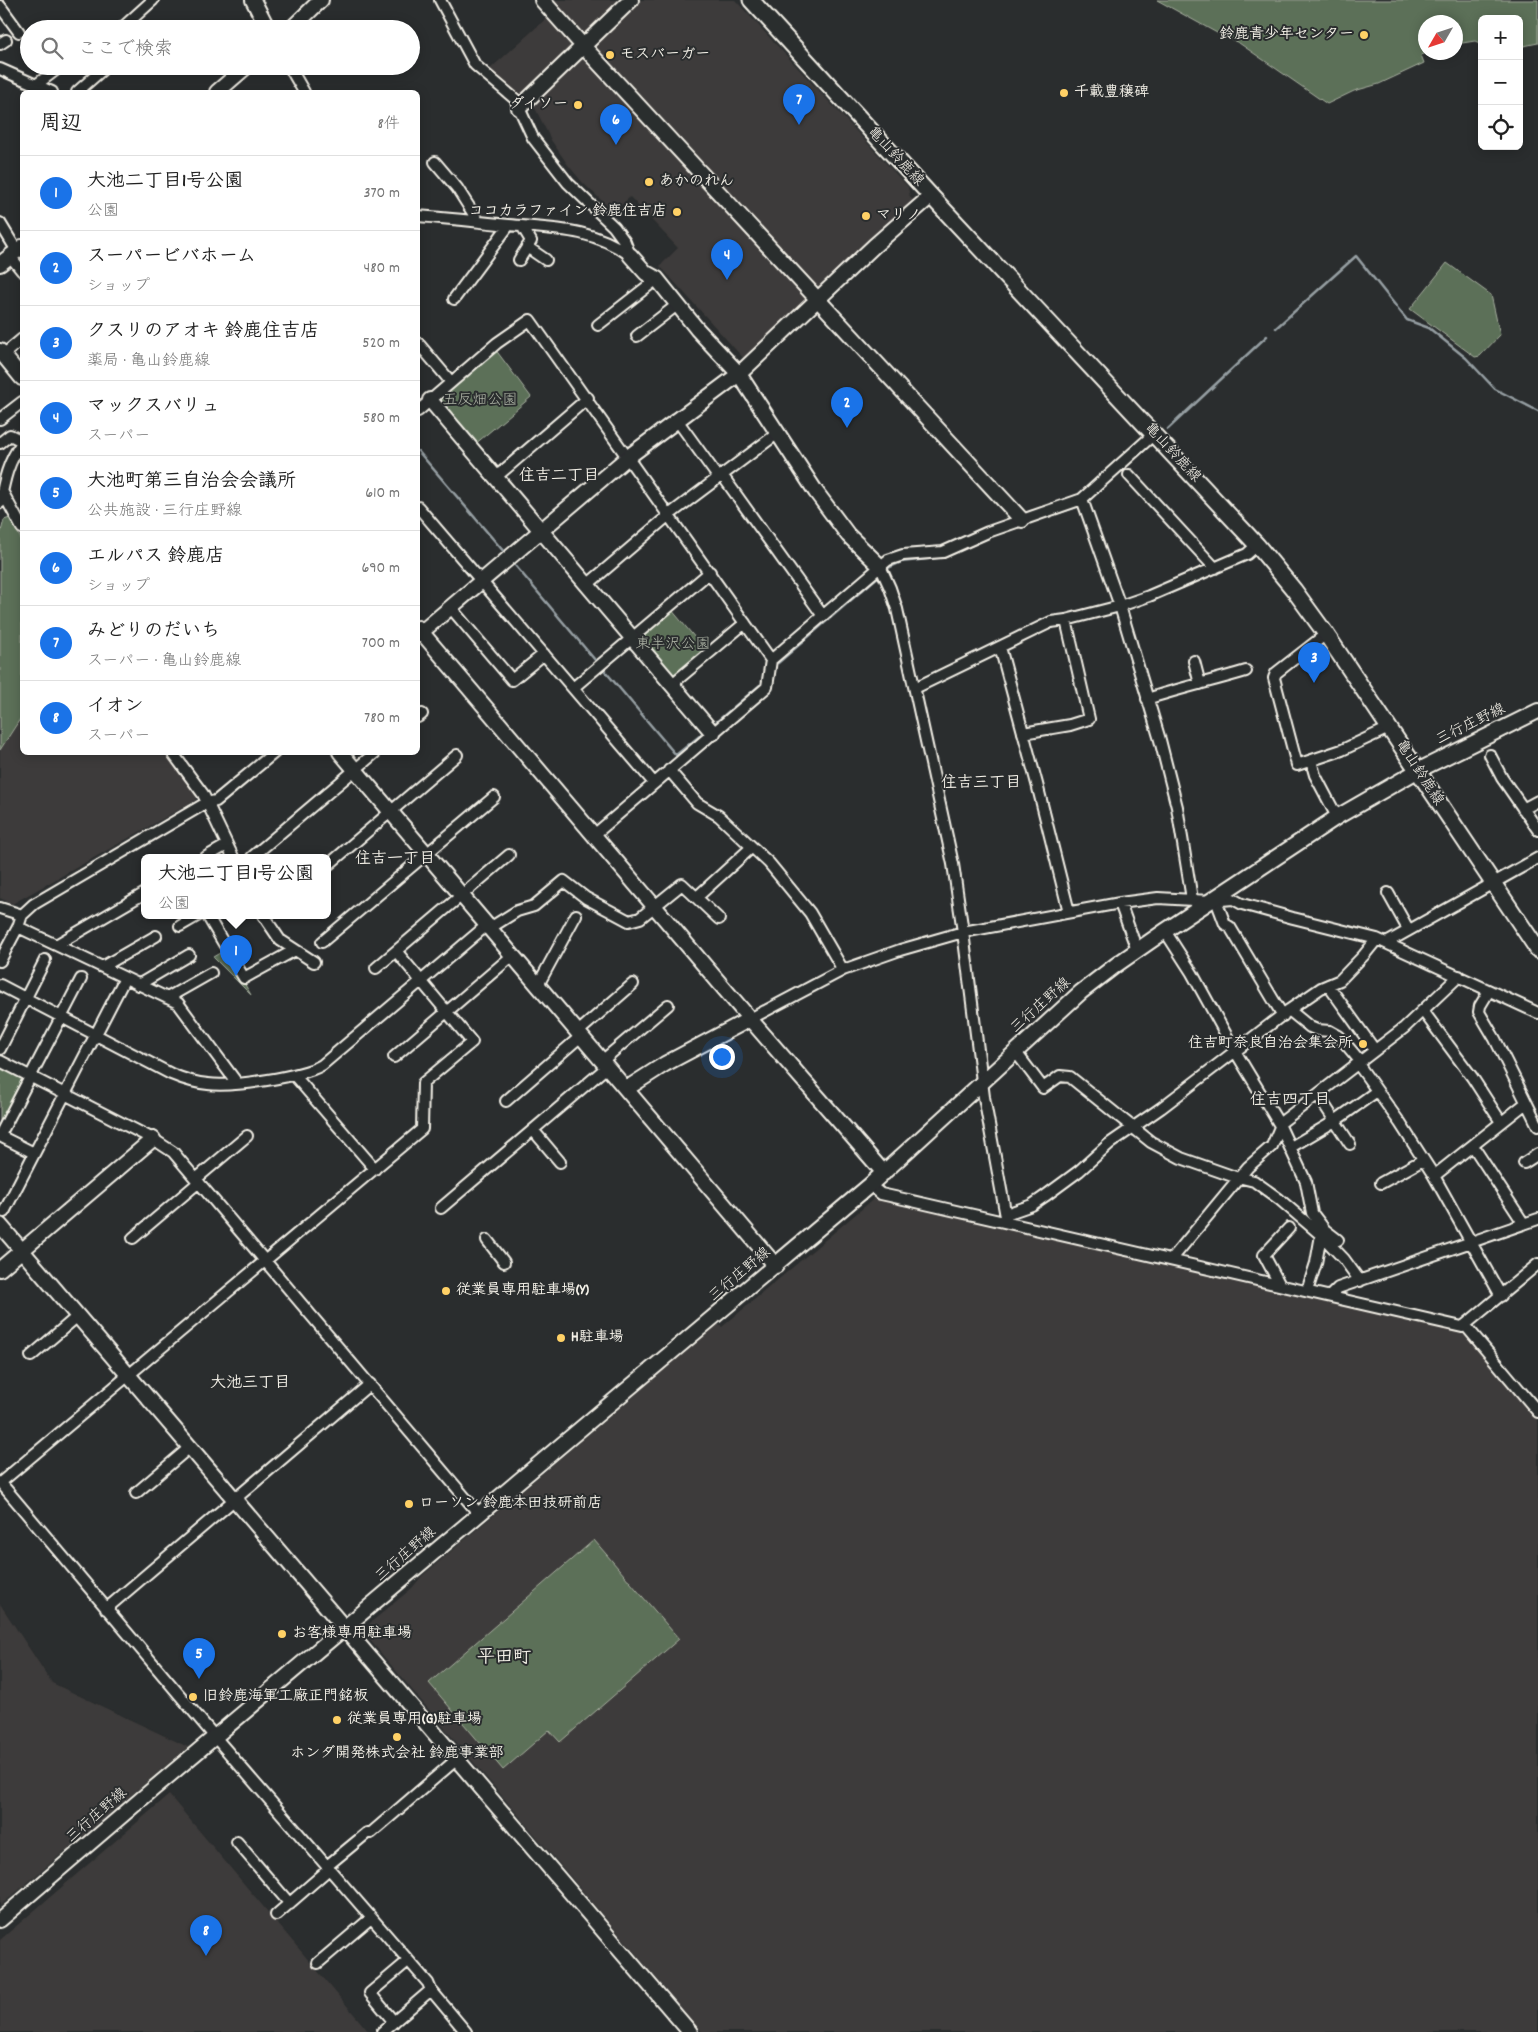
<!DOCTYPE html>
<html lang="ja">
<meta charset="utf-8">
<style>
body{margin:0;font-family:Dekko,"Klee One",sans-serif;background:#f6f6f6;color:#222}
.controls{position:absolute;right:15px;top:15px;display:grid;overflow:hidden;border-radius:8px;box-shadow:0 2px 12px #0003}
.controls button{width:45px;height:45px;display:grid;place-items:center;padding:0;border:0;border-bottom:1px solid #e0e0e0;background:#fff;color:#222;font:25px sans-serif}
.compass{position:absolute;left:1418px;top:15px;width:45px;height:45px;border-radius:50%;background:#fff;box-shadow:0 2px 12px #0003;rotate:231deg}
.you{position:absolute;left:721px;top:1056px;width:18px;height:18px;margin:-12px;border:4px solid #fff;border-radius:50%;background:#1a73e8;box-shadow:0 0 0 8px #1a73e833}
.badge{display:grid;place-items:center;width:32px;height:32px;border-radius:50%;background:#1a73e8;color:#fff;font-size:16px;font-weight:700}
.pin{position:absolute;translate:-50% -41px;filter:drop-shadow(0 1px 2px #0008)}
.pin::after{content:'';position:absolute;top:26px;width:18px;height:15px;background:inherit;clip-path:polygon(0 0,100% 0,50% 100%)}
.popup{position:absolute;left:141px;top:854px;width:190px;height:65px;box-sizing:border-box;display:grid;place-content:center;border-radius:8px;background:#fff;filter:drop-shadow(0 1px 4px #0005);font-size:16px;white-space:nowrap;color:#767676}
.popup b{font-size:19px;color:#222}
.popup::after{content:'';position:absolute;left:50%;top:100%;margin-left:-10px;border:10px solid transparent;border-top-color:#fff}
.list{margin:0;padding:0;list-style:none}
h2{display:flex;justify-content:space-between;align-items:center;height:65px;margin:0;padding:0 20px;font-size:21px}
h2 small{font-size:16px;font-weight:400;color:#767676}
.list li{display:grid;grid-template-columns:32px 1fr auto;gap:15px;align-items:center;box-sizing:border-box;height:75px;padding:0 20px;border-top:1px solid #e0e0e0}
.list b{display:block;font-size:19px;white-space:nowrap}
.list p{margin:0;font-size:16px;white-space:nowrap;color:#767676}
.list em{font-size:16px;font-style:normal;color:#767676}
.icon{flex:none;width:28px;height:28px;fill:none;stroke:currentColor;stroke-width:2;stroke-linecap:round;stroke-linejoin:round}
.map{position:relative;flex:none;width:1538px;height:2032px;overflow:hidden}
.search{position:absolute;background:#fff;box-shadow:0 2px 12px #0003;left:20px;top:20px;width:400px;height:55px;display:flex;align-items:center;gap:12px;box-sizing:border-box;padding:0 18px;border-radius:28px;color:#767676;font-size:19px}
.panel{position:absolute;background:#fff;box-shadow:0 2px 12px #0003;left:20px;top:90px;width:400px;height:665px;border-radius:8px}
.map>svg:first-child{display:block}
</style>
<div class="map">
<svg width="1538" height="2032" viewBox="0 0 1538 2032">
<rect width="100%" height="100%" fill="#2a2d2e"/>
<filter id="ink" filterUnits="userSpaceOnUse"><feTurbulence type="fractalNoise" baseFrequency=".02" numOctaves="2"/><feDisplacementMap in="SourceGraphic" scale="10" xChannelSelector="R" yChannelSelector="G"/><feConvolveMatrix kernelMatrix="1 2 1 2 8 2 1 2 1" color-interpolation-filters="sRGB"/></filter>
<g filter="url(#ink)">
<path fill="#3e3b3a" d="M553 0H735L908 187 910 197 914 201 745 360 660 266 678 248 630 197 614 212 583 183 568 165 551 140 535 108 490 69 559 7Z
M22 716V752L164 753 197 794 196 800 12 904 0 898V750Z
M876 1197 1467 1334 1538 1418V2032H702L368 1638 370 1623 412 1588 422 1576 718 1324 722 1327Z
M0 1604 52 1683 188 1747 0 1906Z
M169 1795 369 2032H0V1940Z"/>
<path fill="#5c6f59" stroke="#a8b0a0" d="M1157 0H1538V43L1519 47V19H1482V44L1475 41 1456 44V22H1426L1427 53 1421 55 1424 63 1379 84 1354 91 1327 104 1239 43 1217 33Z
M1447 263 1491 295 1500 335 1480 356 1475 357 1410 309Z
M495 349 531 397 474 445 437 398Z
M10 518 22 541V716L0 750V535L4 520Z
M671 609 706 651 675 677 670 676 641 640V635Z
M225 950 251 995 213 957Z
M0 1065 23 1077 24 1081 0 1130Z
M594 1540 679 1639 560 1742 549 1730 503 1770 429 1683Z"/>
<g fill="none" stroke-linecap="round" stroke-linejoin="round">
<path stroke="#969fa3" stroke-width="2.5" d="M1276 328 1356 256 1407 320 1429 328 1466 358 1495 389 1538 411
M1168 429 1267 336
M418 451 505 553
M1087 501 1149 445
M1025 524 1080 506
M514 564 595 660
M888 568 901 562 945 557 996 534
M778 663 880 575
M605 671 676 755 702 734
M715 723 760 685"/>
<g stroke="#f4f1e8" stroke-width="14">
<path id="street" d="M440 0 475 65 515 99 533 138 568 183 614 227 625 242 630 255
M0 6 19 32
M121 29 153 0
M0 44 6 40
M289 66 304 92
M0 69 52 92
M36 85 61 66
M77 92 102 70 99 66
M435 162 457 188 478 221
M418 216C448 218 479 222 509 225 554 229 592 228 630 255
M0 223 17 251
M527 247 546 260
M10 256 22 271
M519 260 531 241 522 226
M454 299 509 225
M598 325 657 279
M637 336 677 305
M418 343 451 382
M3 355 22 339
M418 411 497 343 530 320 771 660
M0 419 22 402
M677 420 718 477
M0 443 10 435 22 441
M722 475 823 616
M1129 475 1215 568
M496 477 588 398
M2 491 22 528
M1082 499 1120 606 1149 596 1247 554 1257 545
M0 503C4 481 8 461 22 443
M418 507 654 783
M880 566 890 588 897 609 953 864 963 932 984 1097 1007 1222
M587 585 669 515 778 433
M451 608 512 680 544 654
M1326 634 1276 673 1274 678 1297 765 1342 750 1389 728
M1000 647 1037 784 1069 912
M1194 661 1200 684
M671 685 745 623
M573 688 710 572
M915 688 1051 622 1066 620 1120 606 1160 740 1177 807 1192 899
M1147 699C1180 688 1213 681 1246 671
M418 717 422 714
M1023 733 1070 725 1089 719 1066 620
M172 752 203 794 233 857
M1490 755 1502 778 1538 830
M1311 761 1315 775 1337 817
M669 770 697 803 719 816 769 863 810 913 843 970
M1523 809 1538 801
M594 835 767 687 771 660 888 560 903 555 943 552 988 532 1082 499 1154 434
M206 857 227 845
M252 857 376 752
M327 866 457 755
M1388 893 1408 929
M697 897 752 847
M1216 900 1225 924 1230 927 1283 1016
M1120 903 1137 950
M0 908 22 915
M207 915 244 978 295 950
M263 915 280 940 314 962
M180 926 199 915
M490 928 517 911 534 906 564 881 586 898 629 921 640 918 682 884 719 919
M1165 931 1192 973 1235 1051 1279 1124 1306 1182 1312 1213 1325 1230 1338 1240
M322 942 494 797
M1388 942 1538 858
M56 945 145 893
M0 961 18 927
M102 967 156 936
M376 968 509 855
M0 985 171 1074C183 1079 195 1083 208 1084 233 1087 301 1077 322 1065L487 925
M138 985 189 955
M538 985 576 915
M1328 985 1374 1049
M1489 991 1480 1006 1479 1012 1495 1039 1538 1126
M167 998 211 973
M1289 1010 1310 1027 1317 1030 1330 1031 1339 1036 1360 1061
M1423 1011 1472 1077 1501 1122
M750 1019 843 970 900 950 963 932 1120 903 1158 898 1210 901 1233 899 1242 904 1293 918 1377 939 1538 1013
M578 1032 633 984
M0 1049 45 960
M1015 1051 1043 1088 1060 1076 1070 1077 1151 1142 1181 1158 1238 1178
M394 1057 513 955
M0 1061 153 1139 173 1152 479 1514
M602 1061 668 1005
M1358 1064 1400 1123 1434 1176 1501 1296
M294 1075 375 1169
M237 1083 178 1003 18 927 22 915 34 904 206 803 216 801 275 752
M1318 1095 1350 1144
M506 1101 581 1036
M1279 1124 1404 1028 1459 976
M533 1130 560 1162
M0 1135 81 979
M0 1136 34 1153
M1473 1146 1524 1224
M1291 1147 1335 1121 1377 1091
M1524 1163 1538 1154
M1434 1176 1526 1103
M1238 1177 1254 1181 1279 1199 1321 1235 1344 1259 1360 1281
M196 1179 247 1136
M1381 1183 1423 1160
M870 1185 881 1194 908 1200 1462 1327 1465 1325 1538 1412
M441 1208 607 1067
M4 1212 125 978
M1006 1214 1032 1205 1045 1196 1079 1171 1109 1144 1161 1108 1289 1010 1321 988 1340 980 1364 955 1377 939
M133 1238 199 1182
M487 1240 504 1262
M1171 1260 1248 1167 1272 1146 1280 1127
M1280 1285 1264 1255 1289 1228
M1307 1291 1316 1263 1321 1235 1323 1232
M1330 1296 1338 1288 1538 1219
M1465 1325 1538 1264
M31 1356 79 1315
M0 1482 215 1737 428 1983 431 1990 466 2032
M0 1483 422 1129 423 1083 472 1042 396 951
M136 1493 190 1447
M106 1609 370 1384
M237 1842 290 1904
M327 1866 367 1833H371L457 1759
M276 1915 329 1869
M318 1963 371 1918
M394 2022 370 1993 408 1961
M382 2032 431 1990"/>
</g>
<g stroke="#f4f1e8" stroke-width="18">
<path id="secondary" d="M253 0 268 29
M542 0 583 46 1022 520
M291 29 321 0
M217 92 247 66
M519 108 631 0
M630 255 646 273 657 279 697 329 739 374 816 492 848 535 880 566
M0 264 22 247
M0 351 22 378
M430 400 713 733
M418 628 750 1019 884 1173
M418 635 628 457 739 374 874 246 931 196
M340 752 776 1266
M626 1089 665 1064 750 1019
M0 1225 690 2032
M0 1269 153 1139
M0 1920 153 1789 870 1185 1081 992 1116 965 1165 931 1337 817 1417 771 1538 711"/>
</g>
<g stroke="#f4f1e8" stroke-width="19">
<path id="primary" d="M751 0 931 196 1257 545 1294 590 1326 634 1538 950"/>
</g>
<use href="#street" stroke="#2a2d2e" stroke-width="10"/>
<use href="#secondary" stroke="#2a2d2e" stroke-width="14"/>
<use href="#primary" stroke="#2a2d2e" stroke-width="15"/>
</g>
</g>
<g fill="#ffd166" stroke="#2a2d2e" stroke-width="2">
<circle cx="1364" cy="35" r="5"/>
<circle cx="610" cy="55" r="5"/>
<circle cx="1064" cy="93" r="5"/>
<circle cx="578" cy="105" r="5"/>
<circle cx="649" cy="182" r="5"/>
<circle cx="677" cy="212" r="5"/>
<circle cx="866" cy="216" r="5"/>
<circle cx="1363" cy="1044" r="5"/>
<circle cx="446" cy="1291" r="5"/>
<circle cx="561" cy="1338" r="5"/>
<circle cx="409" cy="1504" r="5"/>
<circle cx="282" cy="1634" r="5"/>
<circle cx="193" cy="1697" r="5"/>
<circle cx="337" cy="1720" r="5"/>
<circle cx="397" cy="1737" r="5"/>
</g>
<g text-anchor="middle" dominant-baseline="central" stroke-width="4" stroke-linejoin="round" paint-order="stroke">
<g font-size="15" font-weight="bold" fill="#f4f1e8" stroke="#2a2d2e" text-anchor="start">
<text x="1354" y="35" text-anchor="end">鈴鹿青少年センター</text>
<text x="620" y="55">モスバーガー</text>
<text x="1074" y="93">千載豊穣碑</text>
<text x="568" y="105" text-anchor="end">ダイソー</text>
<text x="659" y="182">あかのれん</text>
<text x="667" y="212" text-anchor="end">ココカラファイン 鈴鹿住吉店</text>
<text x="876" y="216">マリノ</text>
<text x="1353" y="1044" text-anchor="end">住吉町奈良自治会集会所</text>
<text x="456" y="1291">従業員専用駐車場(Y)</text>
<text x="571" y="1338">H駐車場</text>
<text x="419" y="1504">ローソン 鈴鹿本田技研前店</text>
<text x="292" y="1634">お客様専用駐車場</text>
<text x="203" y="1697">旧鈴鹿海軍工廠正門銘板</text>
<text x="347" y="1720">従業員専用(G)駐車場</text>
<text x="397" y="1754" text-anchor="middle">ホンダ開発株式会社 鈴鹿事業部</text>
</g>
<g font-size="15" fill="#f4f1e8" stroke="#2a2d2e">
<text transform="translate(895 157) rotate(47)">亀山鈴鹿線</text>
<text transform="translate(1172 453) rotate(47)">亀山鈴鹿線</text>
<text transform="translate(1471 725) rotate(-26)">三行庄野線</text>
<text transform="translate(1419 773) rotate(57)">亀山鈴鹿線</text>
<text transform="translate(1041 1006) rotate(-42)">三行庄野線</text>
<text transform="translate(740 1275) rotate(-40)">三行庄野線</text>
<text transform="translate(406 1555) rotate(-41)">三行庄野線</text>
<text transform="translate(97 1816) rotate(-41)">三行庄野線</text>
</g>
<g font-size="15" fill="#b0b6a8" stroke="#2a2d2e">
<text x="480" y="401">五反畑公園</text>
<text x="673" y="645">東半沢公園</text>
</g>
<g font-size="16" font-weight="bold" fill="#f4f1e8" stroke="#2a2d2e">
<text x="559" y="476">住吉二丁目</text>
<text x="981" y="783">住吉三丁目</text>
<text x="395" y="859">住吉一丁目</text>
<text x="1290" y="1100">住吉四丁目</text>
<text x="250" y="1383">大池三丁目</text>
</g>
<g font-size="18" font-weight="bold" fill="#f4f1e8" stroke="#2a2d2e">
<text x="504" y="1658">平田町</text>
</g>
</g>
</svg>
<div class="controls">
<button>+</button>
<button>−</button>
<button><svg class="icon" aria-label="locate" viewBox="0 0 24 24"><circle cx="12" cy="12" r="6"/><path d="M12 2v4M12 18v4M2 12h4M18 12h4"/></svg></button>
</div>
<svg class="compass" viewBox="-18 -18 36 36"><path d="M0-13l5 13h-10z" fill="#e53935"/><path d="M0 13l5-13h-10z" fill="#767676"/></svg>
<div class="you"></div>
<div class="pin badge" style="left:236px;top:976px">1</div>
<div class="popup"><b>大池二丁目1号公園</b>公園</div>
<div class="pin badge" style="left:847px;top:428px">2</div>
<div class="pin badge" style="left:1314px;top:683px">3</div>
<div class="pin badge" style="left:727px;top:280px">4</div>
<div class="pin badge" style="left:199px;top:1679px">5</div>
<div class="pin badge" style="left:616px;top:145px">6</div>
<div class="pin badge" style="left:799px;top:125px">7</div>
<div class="pin badge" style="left:206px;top:1956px">8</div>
<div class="search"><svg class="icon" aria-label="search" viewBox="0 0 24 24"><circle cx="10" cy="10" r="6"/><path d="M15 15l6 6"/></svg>ここで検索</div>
<section class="panel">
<h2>周辺<small>8件</small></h2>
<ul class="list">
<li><span class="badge">1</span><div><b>大池二丁目1号公園</b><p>公園</p></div><em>370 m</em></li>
<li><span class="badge">2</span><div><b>スーパービバホーム</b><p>ショップ</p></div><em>480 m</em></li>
<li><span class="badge">3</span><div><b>クスリのアオキ 鈴鹿住吉店</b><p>薬局 · 亀山鈴鹿線</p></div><em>520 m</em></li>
<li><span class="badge">4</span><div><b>マックスバリュ</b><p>スーパー</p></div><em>580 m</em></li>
<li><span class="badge">5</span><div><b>大池町第三自治会会議所</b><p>公共施設 · 三行庄野線</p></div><em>610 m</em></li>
<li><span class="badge">6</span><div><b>エルパス 鈴鹿店</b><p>ショップ</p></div><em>690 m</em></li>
<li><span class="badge">7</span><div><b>みどりのだいち</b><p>スーパー · 亀山鈴鹿線</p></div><em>700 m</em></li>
<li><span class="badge">8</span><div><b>イオン</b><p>スーパー</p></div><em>780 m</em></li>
</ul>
</section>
</div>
